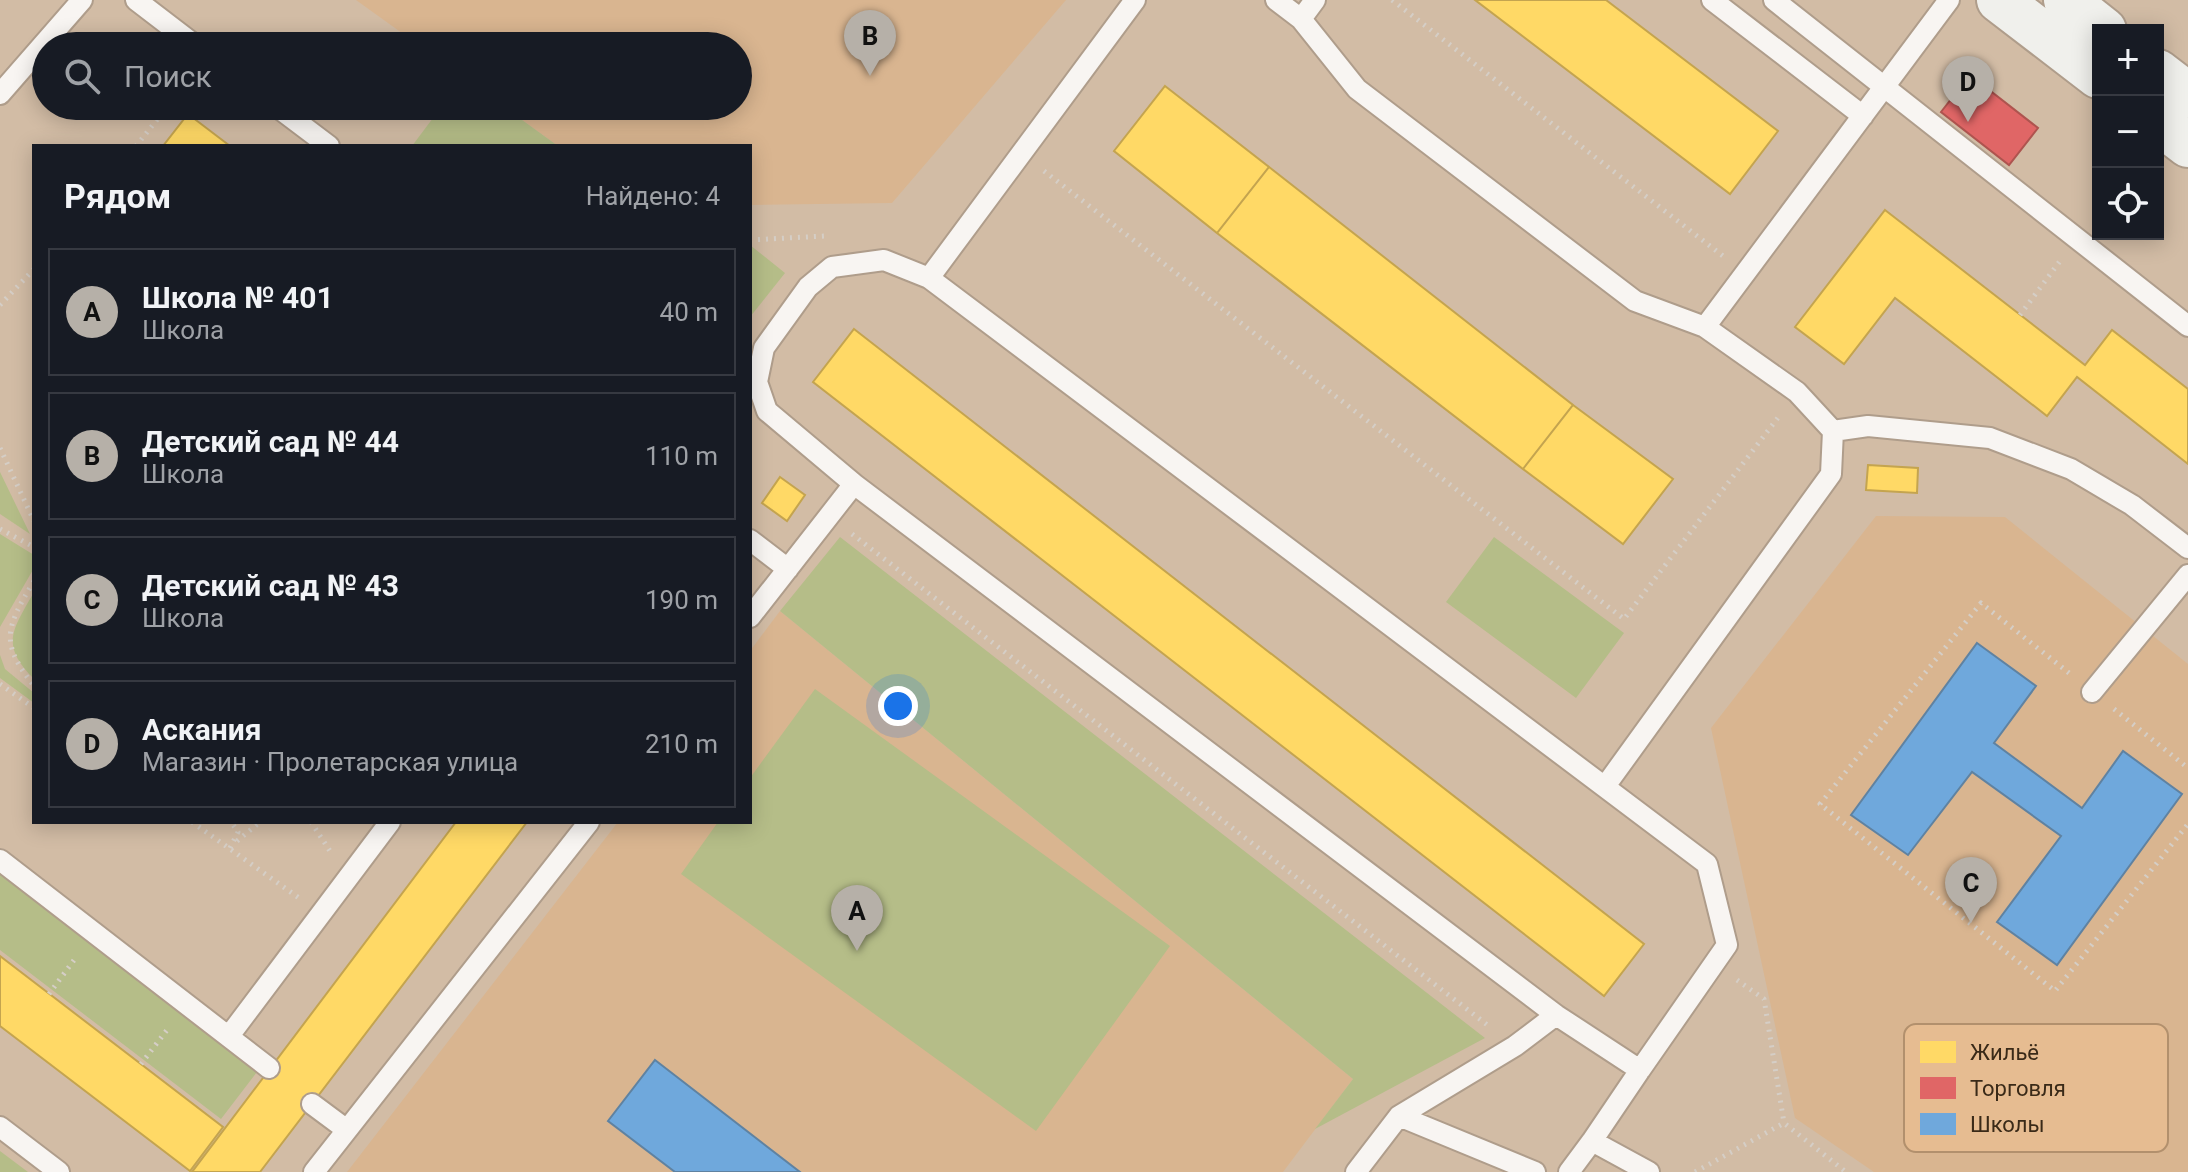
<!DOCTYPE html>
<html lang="ru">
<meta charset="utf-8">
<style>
body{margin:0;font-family:Roboto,sans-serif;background:#242831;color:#f1f3f6}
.controls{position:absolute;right:24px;top:24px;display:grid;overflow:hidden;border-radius:0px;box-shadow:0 4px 20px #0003}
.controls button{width:72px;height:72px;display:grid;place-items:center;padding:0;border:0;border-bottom:2px solid #363941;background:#171b24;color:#f1f3f6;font:40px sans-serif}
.you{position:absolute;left:898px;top:706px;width:28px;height:28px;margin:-20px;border:6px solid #fff;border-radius:50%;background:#1a73e8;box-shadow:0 0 0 12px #1a73e833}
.badge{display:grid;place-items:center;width:52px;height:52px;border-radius:50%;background:#b6b0a8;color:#111;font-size:26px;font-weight:700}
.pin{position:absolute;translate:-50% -66px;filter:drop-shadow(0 2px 4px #0008)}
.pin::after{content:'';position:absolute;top:42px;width:28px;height:24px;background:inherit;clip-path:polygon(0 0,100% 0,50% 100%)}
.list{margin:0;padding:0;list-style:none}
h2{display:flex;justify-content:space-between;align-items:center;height:104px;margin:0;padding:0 32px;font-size:34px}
h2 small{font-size:26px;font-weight:400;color:#9ea1a6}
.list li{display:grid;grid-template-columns:52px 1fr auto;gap:24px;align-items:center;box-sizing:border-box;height:128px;margin:0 16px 16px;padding:0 16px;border:2px solid #363941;border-radius:0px}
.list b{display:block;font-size:30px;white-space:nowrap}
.list p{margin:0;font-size:26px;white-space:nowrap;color:#9ea1a6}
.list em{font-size:26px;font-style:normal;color:#9ea1a6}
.icon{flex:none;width:44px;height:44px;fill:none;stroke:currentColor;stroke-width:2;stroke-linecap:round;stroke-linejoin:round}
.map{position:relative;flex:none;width:2188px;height:1172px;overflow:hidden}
.search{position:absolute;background:#171b24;box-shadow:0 4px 20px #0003;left:32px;top:32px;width:720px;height:88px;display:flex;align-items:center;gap:20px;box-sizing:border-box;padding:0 28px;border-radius:44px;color:#9ea1a6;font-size:30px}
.panel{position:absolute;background:#171b24;box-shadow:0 4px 20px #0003;left:32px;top:144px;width:720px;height:680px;border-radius:0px}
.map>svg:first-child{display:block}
</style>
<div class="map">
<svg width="2188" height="1172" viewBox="0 0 2188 1172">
<rect width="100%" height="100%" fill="#d2bca5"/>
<path fill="#d9b590" d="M356 0H1066L892 203 750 205V146H558L503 106H738V46H420Z
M1876 516 2005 517 2188 664V1172H1874L1795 1118 1711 728Z
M780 611 1353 1079 1283 1172H347L618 822H750V651Z"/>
<path fill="#b5bd88" d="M442 106H503L558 146H412Z
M750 245 785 273 750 317Z
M0 472 30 534 0 514Z
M0 534 34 555V568L0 627Z
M840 537 1485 1038 1315 1129 1353 1079 780 611Z
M1494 537 1624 633 1576 698 1446 602Z
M34 592V679C0 645 12 631 34 592Z
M0 655 5 669 34 693V703L0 678Z
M815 689 1170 946 1036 1131 681 874 718 822H750V778Z
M0 871 260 1068 221 1119 0 950Z
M0 1151 28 1172H0Z"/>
<path fill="#ffd966" stroke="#c4a44f" stroke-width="2" d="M1475 0H1606L1778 131 1730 194Z
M1165 86 1269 167 1217 233 1114 151Z
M188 114 230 146H163Z
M1269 167 1573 405 1523 469 1217 233Z
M1885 210 2085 365 2112 330 2188 389V464L2077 377 2047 416 1895 298 1844 364 1795 327Z
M854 329 1644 944 1604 996 813 382Z
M1573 405 1673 479 1623 544 1523 469Z
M1868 465 1918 468 1917 493 1866 490Z
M780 477 805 495 787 521 762 503Z
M456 822H527L260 1172H192Z
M0 956 223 1127 190 1171 0 1026Z"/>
<path fill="#e06666" stroke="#ae544f" stroke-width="2" d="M1970 75 2038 128 2009 165 1941 112Z"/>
<path fill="#6fa8dc" stroke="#5f82a1" stroke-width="2" d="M1977 643 2036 686 1994 743 2082 808 2123 751 2182 794 2057 965 1997 922 2061 836 1972 772 1908 855 1851 815Z
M655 1060 800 1172H675L608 1121Z"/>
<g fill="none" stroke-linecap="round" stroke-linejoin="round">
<g stroke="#af9d8b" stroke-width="24">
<path id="lane" d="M136 0 196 46
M1276 0 1301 19 1357 89 1635 301 1705 327 1797 392 1833 431 1831 474 1606 785
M1712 0 1863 116
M1774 0 2188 326
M1301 19 1315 0
M0 94 82 0
M276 106 329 146
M929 278 1135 0
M1705 327 1949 0
M1833 431 1868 426 1990 438 2071 469 2132 505 2188 548
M854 484 767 411 757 382 764 348 808 287 832 267 884 260 929 278 1707 864 1727 945 1640 1070 1556 1015 1515 1046 1399 1116 1356 1172
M750 540 788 569
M750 617 854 484 1556 1015
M2092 692 2188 575
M0 860 269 1068
M229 1036 390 822
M1640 1070 1592 1141 1649 1172
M312 1104 347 1130
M1399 1116 1535 1172
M0 1127 59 1172
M314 1172 589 822
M1569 1172 1592 1141"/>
</g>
<g stroke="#af9d8b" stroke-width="48">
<path id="secondary" d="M1999 0 2098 76
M2066 0 2104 30
M2158 72 2188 95
M2158 122 2188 145"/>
</g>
<path stroke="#d5cec6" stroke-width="5" stroke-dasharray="2 6" stroke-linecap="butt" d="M1392 0 1723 256
M136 146 168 106
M1044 171 1624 619 1780 415
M750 240 825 236
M0 305 34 269
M2020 315 2060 261
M0 448 34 521
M0 529 34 547
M852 534 1490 1027
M34 581C5 629 0 643 34 686
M2069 673 1981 603 1820 804 2055 991 2188 824
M0 684 34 708
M2114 709 2188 768
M192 822 299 898
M311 822 330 851
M237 841 260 822
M230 848 238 832 231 822
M1737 980 1764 999 1784 1123
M49 994 77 956
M141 1064 170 1026
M1695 1172 1784 1123 1846 1172"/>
<use href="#lane" stroke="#f8f5f2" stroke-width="20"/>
<use href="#secondary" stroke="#f0f0ec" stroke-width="44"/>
</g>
<rect x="1904" y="1024" width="264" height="128" rx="12" fill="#e6bc91" stroke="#b2906d" stroke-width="2"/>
<rect x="1920" y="1041" width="36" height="22" fill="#ffd966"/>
<rect x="1920" y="1077" width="36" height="22" fill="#e06666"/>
<rect x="1920" y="1113" width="36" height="22" fill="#6fa8dc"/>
<g font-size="22" fill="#3a2a18">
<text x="1970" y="1060">Жильё</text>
<text x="1970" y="1096">Торговля</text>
<text x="1970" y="1132">Школы</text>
</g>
</svg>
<div class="controls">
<button>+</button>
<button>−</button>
<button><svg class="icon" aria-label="locate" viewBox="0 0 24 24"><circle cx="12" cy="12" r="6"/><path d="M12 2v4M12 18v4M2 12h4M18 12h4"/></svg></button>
</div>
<div class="you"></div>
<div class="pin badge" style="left:857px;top:951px">A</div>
<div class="pin badge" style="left:870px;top:76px">B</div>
<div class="pin badge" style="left:1971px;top:923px">C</div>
<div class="pin badge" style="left:1968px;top:122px">D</div>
<div class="search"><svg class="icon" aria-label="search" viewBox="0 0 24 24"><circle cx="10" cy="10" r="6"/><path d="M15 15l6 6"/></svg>Поиск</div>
<section class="panel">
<h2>Рядом<small>Найдено: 4</small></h2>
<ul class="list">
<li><span class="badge">A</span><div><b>Школа № 401</b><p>Школа</p></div><em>40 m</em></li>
<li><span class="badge">B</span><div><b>Детский сад № 44</b><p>Школа</p></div><em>110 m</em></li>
<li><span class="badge">C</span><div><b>Детский сад № 43</b><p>Школа</p></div><em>190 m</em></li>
<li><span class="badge">D</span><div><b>Аскания</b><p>Магазин · Пролетарская улица</p></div><em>210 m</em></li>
</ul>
</section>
</div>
